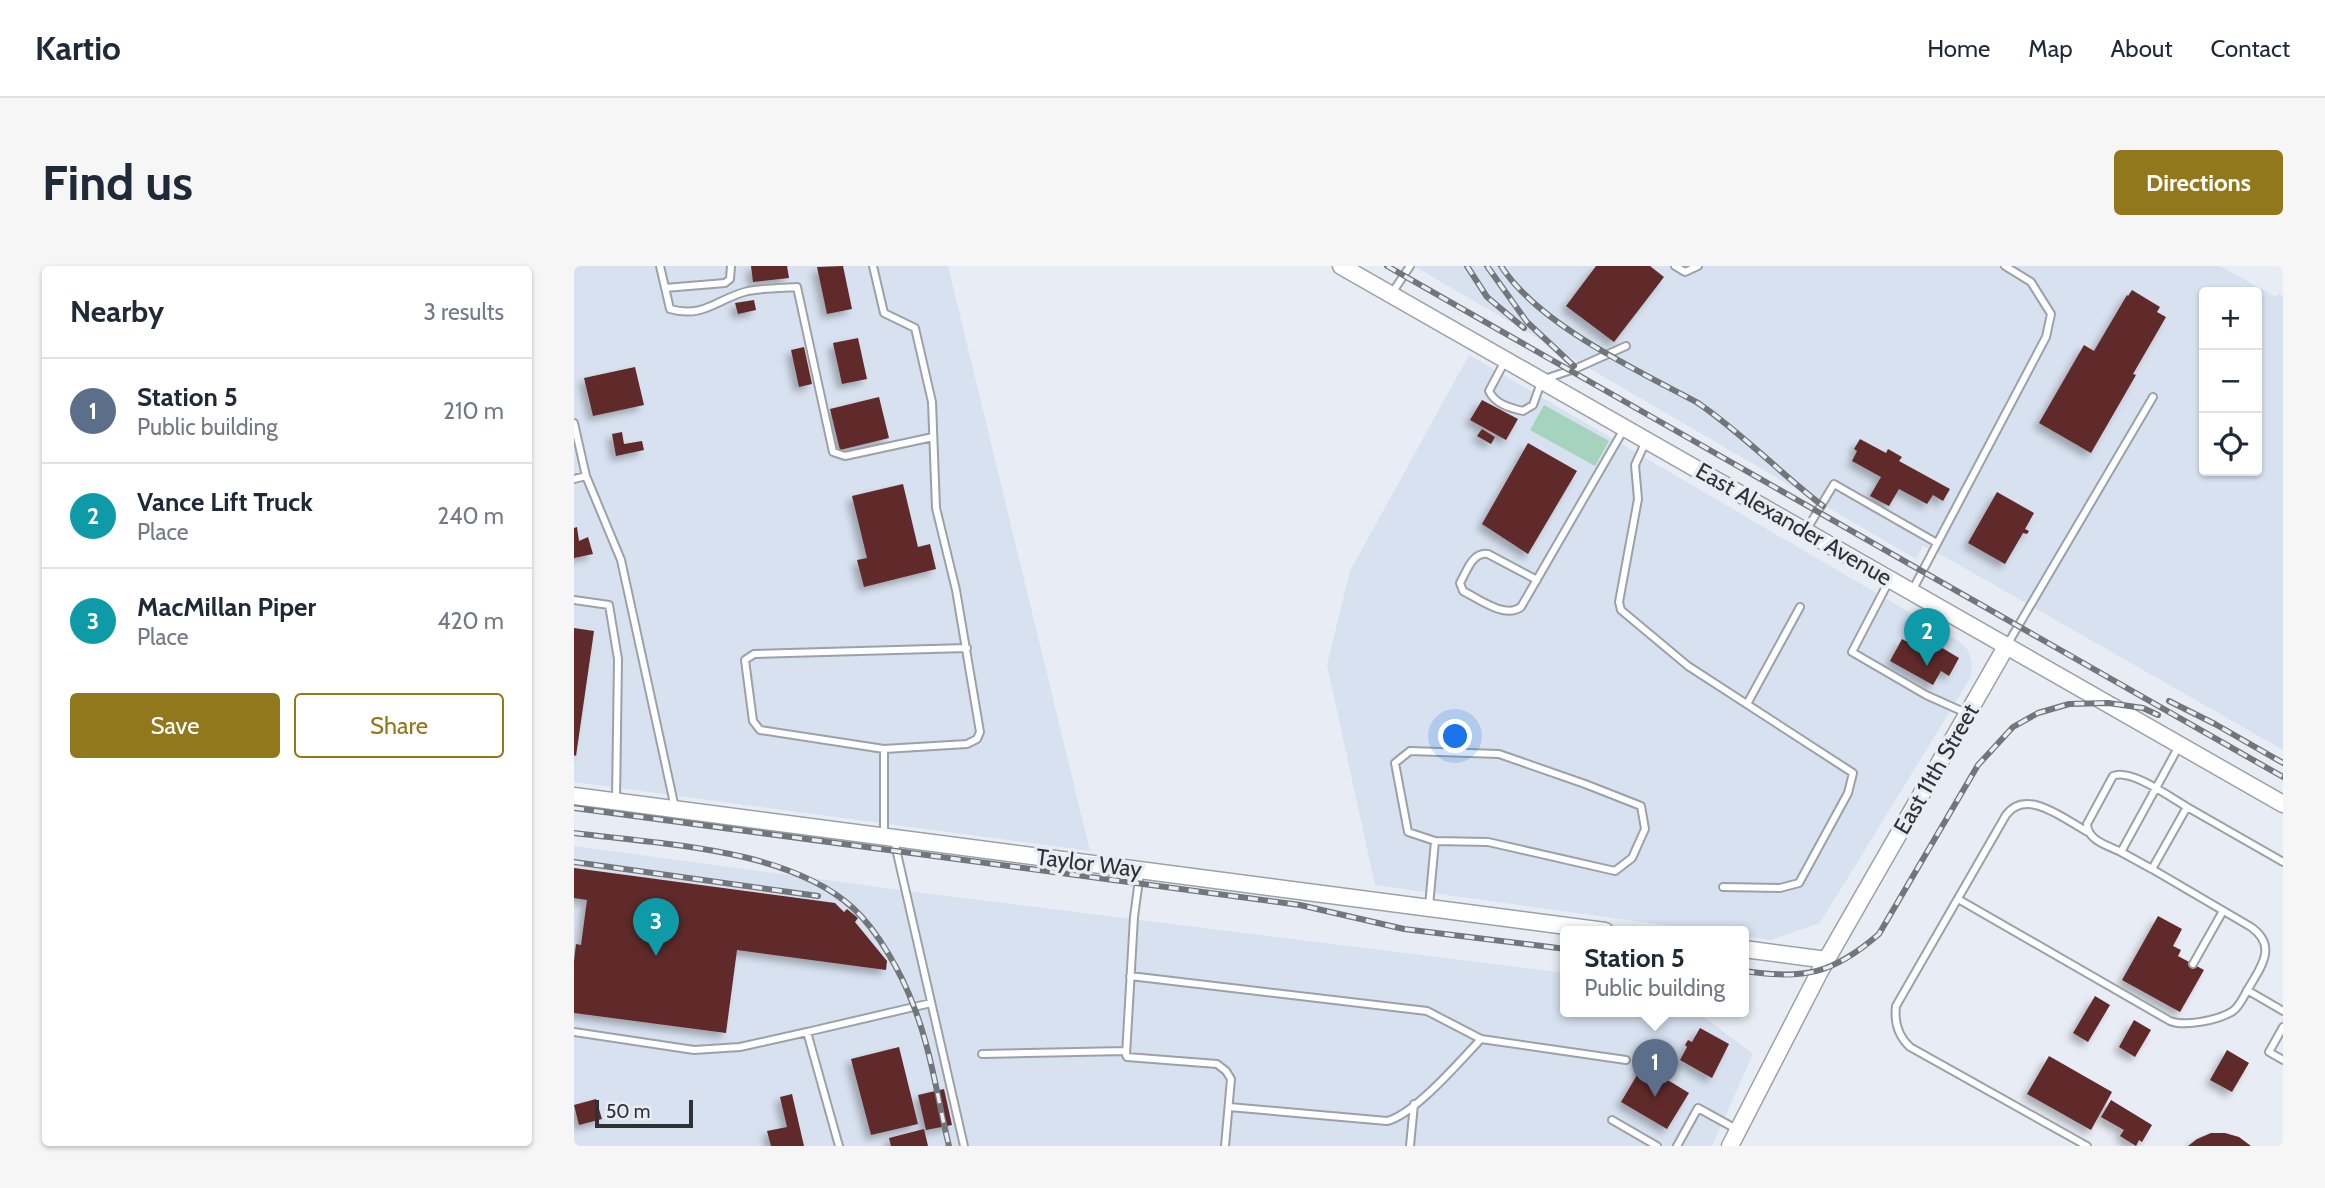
<!DOCTYPE html>
<meta charset="utf-8">
<style>
body{margin:0;font-family:Cabin,sans-serif;background:#f6f6f7;color:#1f2937}
.controls{position:absolute;right:21px;top:21px;display:grid;overflow:hidden;border-radius:7px;box-shadow:0 2px 5px #0004}
.controls button{width:63px;height:63px;display:grid;place-items:center;padding:0;border:0;border-bottom:2px solid #e0e1e3;background:#fff;color:#1f2937;font:35px sans-serif}
.scale{position:absolute;left:21px;bottom:18px;width:98px;box-sizing:border-box;padding-left:7px;border:4px solid #2f3134;border-top:0;font-size:19px;line-height:24px;white-space:nowrap;color:#2f3134;-webkit-text-stroke:5px #e8edf5;paint-order:stroke}
.you{position:absolute;left:882px;top:471px;width:24px;height:24px;margin:-18px;border:5px solid #fff;border-radius:50%;background:#1a73e8;box-shadow:0 0 0 10px #1a73e833}
.badge{display:grid;place-items:center;width:46px;height:46px;border-radius:50%;background:#91781d;color:#fff;font-size:23px;font-weight:700}
.pin{position:absolute;translate:-50% -58px;filter:drop-shadow(0 2px 4px #0008)}
.pin::after{content:'';position:absolute;top:37px;width:24px;height:21px;background:inherit;clip-path:polygon(0 0,100% 0,50% 100%)}
.popup{position:absolute;left:986px;top:660px;width:189px;height:91px;box-sizing:border-box;display:grid;place-content:center;border-radius:7px;background:#fff;filter:drop-shadow(0 2px 5px #0005);font-size:23px;white-space:nowrap;color:#747a83}
.popup b{font-size:26px;color:#1f2937}
.popup::after{content:'';position:absolute;left:50%;top:100%;margin-left:-14px;border:14px solid transparent;border-top-color:#fff}
.list{margin:0;padding:0;list-style:none}
h2{display:flex;justify-content:space-between;align-items:center;height:91px;margin:0;padding:0 28px;font-size:30px}
h2 small{font-size:23px;font-weight:400;color:#747a83}
.list li{display:grid;grid-template-columns:46px 1fr auto;gap:21px;align-items:center;box-sizing:border-box;height:105px;padding:0 28px;border-top:2px solid #e0e1e3}
.list b{display:block;font-size:26px;white-space:nowrap}
.list p{margin:0;font-size:23px;white-space:nowrap;color:#747a83}
.list em{font-size:23px;font-style:normal;color:#747a83}
.actions{display:flex;gap:14px;padding:21px 28px}
.actions a{flex:1;padding:16px 0;border:2px solid #91781d;border-radius:7px;text-align:center;font-size:24px;color:#91781d}
.actions .main{background:#91781d;color:#fff}
.icon{flex:none;width:38px;height:38px;fill:none;stroke:currentColor;stroke-width:2;stroke-linecap:round;stroke-linejoin:round}
.map{position:relative;flex:none;width:1709px;height:880px;overflow:hidden;border-radius:7px}
header{display:flex;align-items:center;gap:42px;box-sizing:border-box;height:98px;padding:0 35px;background:#fff;border-bottom:2px solid #e0e1e3}
header strong{font-size:33px}
nav{display:flex;gap:38px;margin-inline-start:auto;font-size:24px}
.intro{display:flex;align-items:center;justify-content:space-between;box-sizing:border-box;height:168px;padding:0 42px}
h1{margin:0;font-size:49px}
.button{padding:18px 32px;border-radius:7px;background:#91781d;color:#fff;font-size:24px;font-weight:700}
main{display:flex;gap:42px;padding:0 42px}
aside{flex:1;background:#fff;border-radius:7px;box-shadow:0 2px 5px #0004}
.map>svg:first-child{display:block}
</style>
<header>
<strong>Kartio</strong>
<nav><a>Home</a><a>Map</a><a>About</a><a>Contact</a></nav>
</header>
<div class="intro"><h1>Find us</h1><a class="button">Directions</a></div>
<main>
<aside>
<h2>Nearby<small>3 results</small></h2>
<ul class="list">
<li><span class="badge" style="background:#5c6f8a">1</span><div><b>Station 5</b><p>Public building</p></div><em>210 m</em></li>
<li><span class="badge" style="background:#0f9aa8">2</span><div><b>Vance Lift Truck</b><p>Place</p></div><em>240 m</em></li>
<li><span class="badge" style="background:#0f9aa8">3</span><div><b>MacMillan Piper</b><p>Place</p></div><em>420 m</em></li>
</ul>
<div class="actions"><a class="main">Save</a><a>Share</a></div>
</aside>
<div class="map">
<svg width="1709" height="880" viewBox="0 0 1709 880">
<defs>
<filter id="shadow"><feDropShadow dx="-5" dy="5" stdDeviation="3.5" flood-color="#0004"/></filter>
</defs>
<rect width="100%" height="100%" fill="#e8edf5"/>
<path fill="#d7e1ef" fill-rule="evenodd" d="M0 0H374L516 585 0 516Z
M840 0H1646L1702 31 1704 28 1709 30V484L1373 292 1349 280 1342 293ZM1630 26H1683V205H1630Z
M895 89 1383 374 1394 384 1398 398 1397 411 1246 657 1197 674 1170 670V665H1133L801 619 753 399 776 305Z
M0 580 341 626 992 707V745H1122L1179 788 1138 880H0Z"/>
<path fill="#a5d3bd" d="M970 139 1035 175 1021 200 956 164Z"/>
<path fill="#60292a" filter="url(#shadow)" d="M177 0H213L215 12 179 16Z
M269 0 278 43 253 48 243 1Z
M1022 0H1076L1090 11 1040 76 992 40Z
M1558 24 1586 41 1583 46 1592 51 1559 108 1562 109 1517 187 1465 157 1510 79 1520 85 1553 29 1554 30Z
M180 34 182 44 164 48 161 37Z
M284 72 293 113 268 118 259 77Z
M230 81 238 118 225 121 217 84Z
M61 101 70 139 19 150 10 112Z
M305 131 315 172 266 184 256 143Z
M908 134 944 153 932 174 896 154Z
M908 163 921 171 917 178 903 170Z
M48 166 50 178 68 175 70 184 42 190 38 168Z
M1286 173 1312 187 1314 183 1328 191 1325 195 1376 223 1369 235 1359 229 1353 238 1325 223 1315 240 1296 230 1307 211 1278 195 1283 185 1280 183Z
M954 177 1003 205 954 288 908 258Z
M329 218 344 281 356 278 362 303 290 321 283 294 293 292 278 230Z
M1423 226 1460 247 1451 263 1455 265 1453 268 1449 267 1431 298 1394 277Z
M3 261 5 275 14 271 19 288 0 292V262Z
M0 362 20 365 2 490 0 489Z
M1350 371 1385 392 1375 410 1367 405 1359 419 1316 395 1328 373 1345 382Z
M0 602 261 637 270 646 273 643 284 652 281 656 313 695 312 704 163 684 152 767 0 747V696L2 678 7 679 13 634 0 632Z
M1584 650 1608 663 1599 680 1607 684 1604 690 1630 704 1606 746 1548 714Z
M1521 730 1536 739 1514 776 1499 767Z
M1560 754 1577 764 1561 791 1545 781Z
M1126 762 1155 778 1138 812 1106 794 1113 781 1111 779 1114 774 1118 776Z
M325 781 344 858 297 869 277 793Z
M1653 784 1675 797 1658 826 1636 814Z
M1475 790 1538 826 1517 864 1453 828Z
M1069 799 1115 827 1093 863 1047 836Z
M370 823 378 859 352 864 344 829Z
M218 828 230 880H197L193 865 213 861 206 831Z
M22 833 28 853 5 859 0 839Z
M1537 834 1578 859 1568 876 1565 874 1562 880 1546 870 1550 864 1527 851Z
M350 863 354 880H317L315 872Z
M1637 867H1651L1665 871 1677 880H1614L1623 873Z"/>
<g fill="none" stroke-linecap="round" stroke-linejoin="round">
<g stroke="#9ca1a8" stroke-width="10">
<path id="service" d="M86 0 96 43C130 53 144 32 174 25 189 22 207 22 223 21L259 186 271 190 359 171
M299 0 310 47 341 62 358 136 362 242 382 324 406 466 403 473 393 478 310 483V569
M1101 0 1111 6 1124 0
M91 22 151 17 156 13 157 0
M818 27 836 0
M931 95 915 125C921 138 936 142 949 145L959 139 968 114 1003 102 1052 80
M0 157 12 210 47 294 101 542
M1072 175 1061 199 1064 233 1045 336 1047 344 1114 400 1279 507 1274 527 1225 617 1206 622 1149 621
M0 213 12 210
M1233 263 1260 218 1363 277
M963 314 914 288C898 286 893 305 886 317L889 325C905 333 931 353 947 341L1050 163
M1315 315 1278 386 1352 429 1392 447
M1338 325 1472 71 1477 48 1457 16 1431 0
M0 334 35 339 44 393 42 534
M1433 379 1579 131
M1173 438 1226 341
M310 483 186 464 179 455 171 394 180 388 393 382
M1613 541 1709 596
M320 574 390 880
M1547 586C1533 579 1514 575 1513 558L1539 510C1556 502 1596 531 1613 541L1578 603 1547 586 1605 480
M566 606 560 651 552 789 553 791 643 798 652 805 657 813 651 880
M1384 633 1596 755C1611 761 1645 754 1659 745 1666 740 1670 730 1674 723 1687 701 1704 680 1677 661L1578 603
M855 640 861 575 914 576 1041 605 1058 592 1071 563 1067 540 1011 518 925 488 836 485 821 497 834 566 861 575
M1619 698 1649 645
M556 710 853 745 907 773 1052 794
M1673 724 1709 745
M1709 761 1695 786 1709 794
M0 766 120 784 166 781 233 766
M408 788 551 785
M655 841 813 855C840 849 887 794 907 773
M1038 854 1083 880
M265 880 233 766 357 737
M836 880 840 838
M1103 880 1124 842 1164 864
M1513 880 1336 781C1324 770 1320 757 1322 740L1432 549C1453 521 1491 554 1514 566"/>
</g>
<g stroke="#9ca1a8" stroke-width="19">
<path id="tertiary" d="M767 0 1709 538
M0 530 1031 665
M1170 683 1253 694
M1156 880 1246 705 1433 379"/>
</g>
<use href="#service" stroke="#fff" stroke-width="6"/>
<use href="#tertiary" stroke="#fff" stroke-width="16"/>
<g stroke="#727579" stroke-width="6">
<path id="rail" d="M813 0 1709 511
M893 0 913 31 950 62
M913 0 953 56 1000 100
M927 0C965 59 1063 104 1124 137 1169 168 1206 207 1249 240
M1595 435 1641 458 1709 497
M0 542 726 639 830 663 992 683
M0 567C85 578 214 582 279 642 304 665 328 708 340 741 357 784 364 835 375 880
M0 596 244 630
M1170 705C1230 714 1259 708 1305 668L1404 499 1439 461 1464 447 1495 438 1534 437 1569 442 1584 449"/>
</g>
<use href="#rail" stroke="#e8edf5" stroke-width="3.5" stroke-dasharray="10" stroke-linecap="butt"/>
</g>
<g text-anchor="middle" dominant-baseline="central" stroke-width="7" stroke-linejoin="round" paint-order="stroke">
<g font-size="23" fill="#2f3134" stroke="#e8edf5">
<text transform="translate(1220 258) rotate(30)">East Alexander Avenue</text>
<text transform="translate(1362 503) rotate(-60)">East 11th Street</text>
<text transform="translate(515 597) rotate(7)">Taylor Way</text>
</g>
</g>
</svg>
<div class="controls">
<button>+</button>
<button>−</button>
<button><svg class="icon" aria-label="locate" viewBox="0 0 24 24"><circle cx="12" cy="12" r="6"/><path d="M12 2v4M12 18v4M2 12h4M18 12h4"/></svg></button>
</div>
<div class="scale">50 m</div>
<div class="you"></div>
<div class="pin badge" style="left:1081px;top:831px;background:#5c6f8a">1</div>
<div class="popup"><b>Station 5</b>Public building</div>
<div class="pin badge" style="left:1353px;top:400px;background:#0f9aa8">2</div>
<div class="pin badge" style="left:82px;top:690px;background:#0f9aa8">3</div>
</div>
</main>
